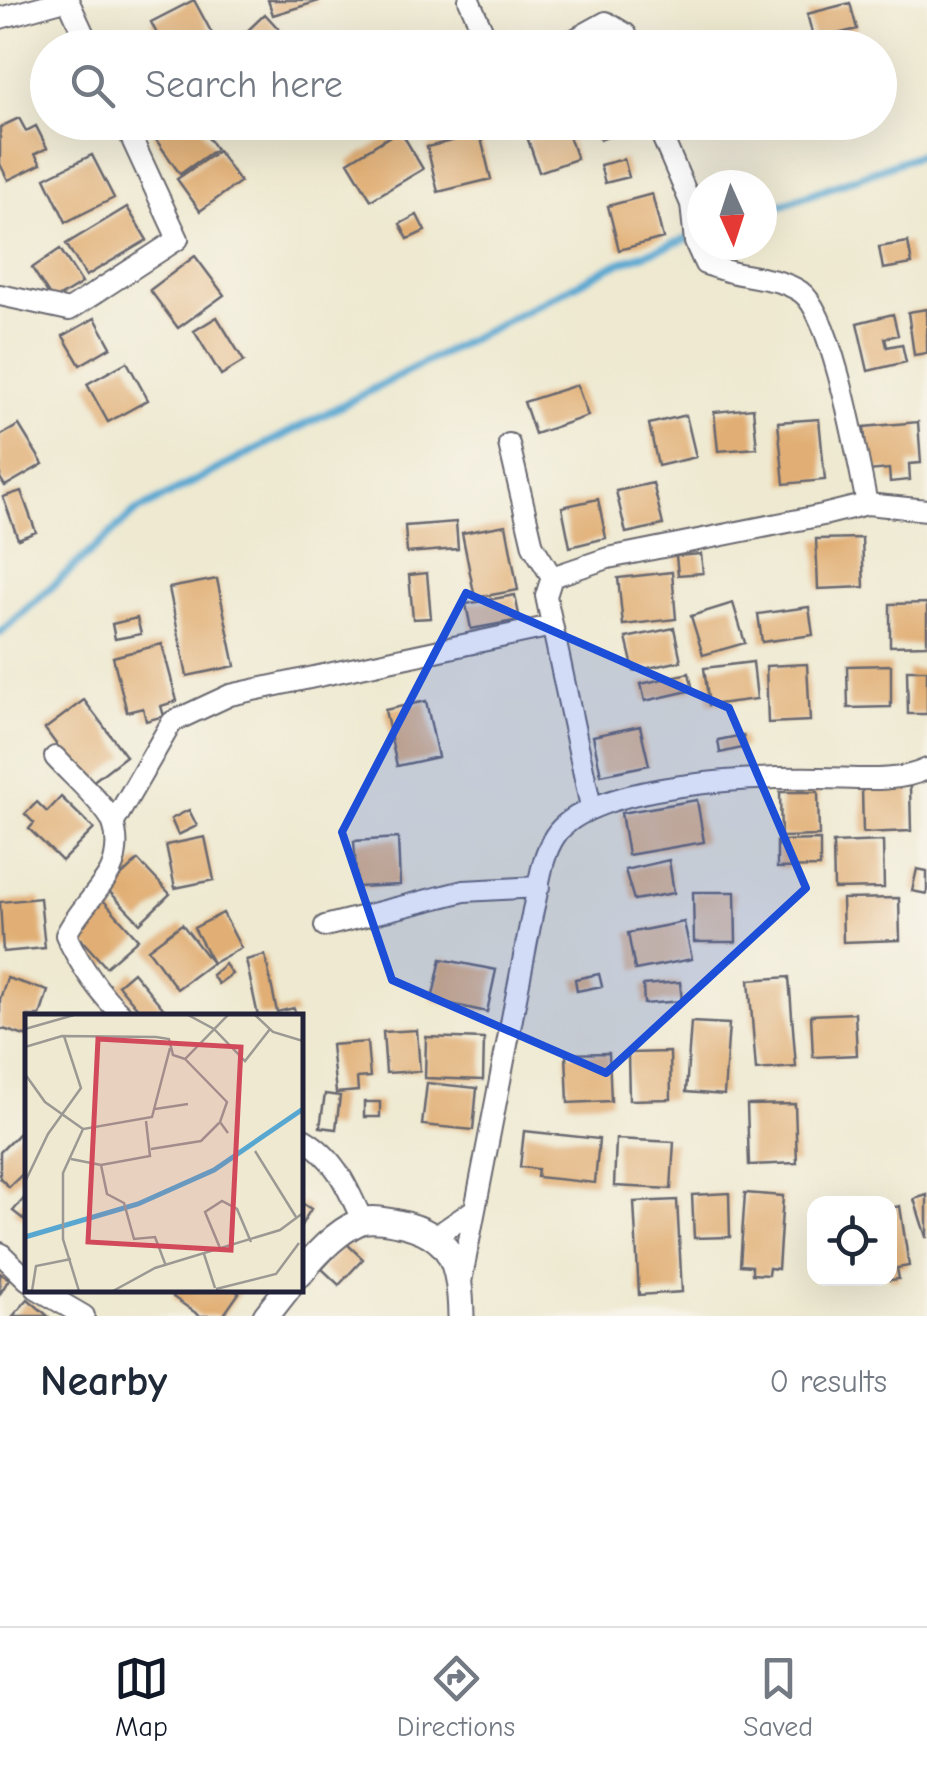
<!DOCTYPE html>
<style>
body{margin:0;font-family:"Comic Neue",sans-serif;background:#f2f2f3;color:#1f2937}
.controls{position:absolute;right:30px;bottom:30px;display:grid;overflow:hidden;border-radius:20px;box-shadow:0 10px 40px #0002}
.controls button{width:90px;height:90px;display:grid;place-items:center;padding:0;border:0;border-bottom:2px solid #e0e1e3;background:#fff;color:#1f2937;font:50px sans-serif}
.compass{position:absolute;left:687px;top:170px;width:90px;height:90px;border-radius:50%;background:#fff;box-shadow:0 10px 40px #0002;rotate:177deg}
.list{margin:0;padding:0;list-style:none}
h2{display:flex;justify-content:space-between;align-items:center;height:130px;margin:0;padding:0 40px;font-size:42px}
h2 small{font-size:32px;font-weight:400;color:#747a83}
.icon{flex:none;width:55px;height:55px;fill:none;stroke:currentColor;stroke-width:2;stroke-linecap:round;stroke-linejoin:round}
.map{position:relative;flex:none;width:927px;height:1316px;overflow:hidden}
.search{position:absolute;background:#fff;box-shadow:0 10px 40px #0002;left:30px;right:30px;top:30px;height:110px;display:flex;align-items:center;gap:25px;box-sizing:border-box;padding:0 35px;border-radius:55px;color:#747a83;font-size:38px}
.sheet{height:310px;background:#fff}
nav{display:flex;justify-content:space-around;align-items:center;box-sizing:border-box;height:140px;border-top:2px solid #e0e1e3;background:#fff;font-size:28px;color:#747a83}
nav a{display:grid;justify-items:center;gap:5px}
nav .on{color:#111827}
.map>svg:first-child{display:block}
</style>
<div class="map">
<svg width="927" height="1316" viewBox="0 0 927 1316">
<rect width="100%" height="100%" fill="#f7f3e8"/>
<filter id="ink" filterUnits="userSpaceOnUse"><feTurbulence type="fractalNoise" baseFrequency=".01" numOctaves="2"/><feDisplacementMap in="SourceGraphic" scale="20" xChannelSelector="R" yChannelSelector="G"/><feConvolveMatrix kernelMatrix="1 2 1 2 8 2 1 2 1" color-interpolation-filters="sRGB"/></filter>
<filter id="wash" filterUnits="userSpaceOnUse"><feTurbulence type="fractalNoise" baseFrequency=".0048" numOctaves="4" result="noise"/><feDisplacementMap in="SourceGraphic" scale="40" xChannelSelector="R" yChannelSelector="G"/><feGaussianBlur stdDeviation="2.25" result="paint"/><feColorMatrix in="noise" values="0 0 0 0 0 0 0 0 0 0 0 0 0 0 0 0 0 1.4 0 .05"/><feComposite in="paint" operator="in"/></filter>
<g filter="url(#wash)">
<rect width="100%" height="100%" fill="#eee9d0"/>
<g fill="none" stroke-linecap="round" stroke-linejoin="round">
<path stroke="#58a7d1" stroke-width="8" d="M762 212 927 152
M0 633 135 512 612 266 694 236"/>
</g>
<g id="blocks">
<path fill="#e1af74" d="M194 0 215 39 198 48H164L151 22Z
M268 0H319V1L273 15Z
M850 3 857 29 814 40 807 14Z
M265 14 296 48H255L243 35Z
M393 34 396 48H362L361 43Z
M456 34 459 48H403V46Z
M19 118 26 131 36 126 47 148 35 154 41 164 8 180 0 164V127Z
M168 122H197L216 149 180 174 152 134Z
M522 122H564L577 159 539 172Z
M593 122H637L638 126 600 140Z
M400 130 423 169 371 200 348 162Z
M480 134 491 179 438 192 427 147Z
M218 151 240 182 200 211 177 179Z
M92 155 114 198 66 222 45 178Z
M624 159 629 177 605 183 600 165Z
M652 194 663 238 619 250 608 206Z
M127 207 147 240 86 276 66 244Z
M417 215 425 231 408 239 400 224Z
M908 242 912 264 883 269 879 247Z
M60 249 82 283 53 301 32 268Z
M195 256 224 295 178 328 150 290Z
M927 309V353L914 355 908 312Z
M893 314 898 335 885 338 887 347 902 344 906 362 868 371 857 323Z
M217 317 244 361 221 375 194 331Z
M95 318 111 347 80 365 63 336Z
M127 362 148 400 108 422 87 384Z
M577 385 588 416 535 434 524 402Z
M753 408 757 448 718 451 714 412Z
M686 415 696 457 658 466 649 424Z
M819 419 825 480 784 484 778 422Z
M918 422 921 463 909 464 910 480 890 482 889 469 868 471 864 427Z
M19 425 43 464 5 486 0 478V436Z
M653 483 663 525 626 533 616 491Z
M21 491 36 532 18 539 3 497Z
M598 499 606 538 570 547 562 507Z
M456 522 458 549 407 553 405 526Z
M506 525 518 590 475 598 462 533Z
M862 538 864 587 818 589 816 539Z
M701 554 703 573 678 575 676 556Z
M672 572 676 619 623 625 618 578Z
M427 573 431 618 413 619 409 575Z
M217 579 235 666 187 676 169 588Z
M515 595 520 620 471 629 466 604Z
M733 603 745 643 703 655 691 616Z
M927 603V645L890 646V604Z
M809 607 813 635 762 642 758 614Z
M137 618 141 634 115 639 112 624Z
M674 628 681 661 634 671 626 638Z
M162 644 177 701 161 706 164 716 146 721 143 708 127 712 113 657Z
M753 662 757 699 709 705 704 668Z
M807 664 810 721 768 723 766 666Z
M891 665V707L848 708 847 666Z
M907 670H927V714H908Z
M689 673 693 690 645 701 641 684Z
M84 700 126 756 87 786 45 729Z
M426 701 438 757 397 766 385 710Z
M640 726 649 765 601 775 593 736Z
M743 735 746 747 720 753 718 740Z
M910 786 911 831 863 833 862 788Z
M780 792H818L819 836 781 837Z
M61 797 94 829 62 861 29 829 34 823 25 814 37 802 47 812Z
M697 800 704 842 628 855 621 813Z
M189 810 197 826 178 835 171 819Z
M205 837 214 880 175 888 166 845Z
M398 838 400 885 357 887 354 841Z
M820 840V867L777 868V841Z
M883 841 884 888 834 889 833 843Z
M138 860 170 894 140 923 107 889Z
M669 860 674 893 634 900 625 870Z
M917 869 927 871V894L912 891Z
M693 892H735L736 942H694Z
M40 898 45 948 3 952 0 902Z
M899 898 900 940 843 942 842 899Z
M103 900 138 939 106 967 70 927Z
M223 913 241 948 213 963 194 928Z
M684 922 692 959 635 970 628 933Z
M182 924 212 963 177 989 148 949Z
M265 955 277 1012 294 1008 296 1016H258L246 960Z
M441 959 496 970 487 1012 432 1000Z
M225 964 232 974 218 984 212 975Z
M133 972 163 1008 154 1016H144L118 985Z
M599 974 602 986 577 991 575 979Z
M789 977 796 1067 756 1070 749 980Z
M7 978 48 991 40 1016H28V1037L0 1028V999Z
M680 982 682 1001 644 1004 643 985Z
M855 1013 857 1055 813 1057 811 1015Z
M691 1022 729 1024 724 1095 686 1092Z
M417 1030 420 1071 386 1073 383 1032Z
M426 1037 484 1039 483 1080 425 1078Z
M367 1042 370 1077 357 1078 358 1091 336 1093 331 1045Z
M670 1052 671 1099 629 1100 628 1053Z
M609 1053 611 1101 568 1103 566 1054Z
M427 1083 477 1088 473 1130 422 1125Z
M325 1094 340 1096 336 1129 320 1127Z
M364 1102H380V1117H364Z
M795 1104 797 1163 749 1165 747 1105Z
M524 1131 599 1139 595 1183 537 1177 538 1169 520 1167Z
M19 1133 28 1141V1169L9 1187 0 1178V1152Z
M616 1139 674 1142 671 1189 614 1186Z
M729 1193 730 1237 694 1238 692 1195Z
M745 1193 783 1196 778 1269 769 1268 768 1275 752 1274V1266L740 1265Z
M28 1194V1223L13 1211Z
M927 1195V1237H926L914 1199Z
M677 1200 682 1292 639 1295 634 1202Z
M300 1202 311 1209 300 1227Z
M900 1206 909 1266 897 1268 899 1279 890 1280V1208Z
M346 1243 363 1259 339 1285 322 1269Z
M0 1273 9 1279 0 1294Z
M179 1288H232L239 1293 223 1316H200L173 1297Z
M28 1299 48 1316H13Z"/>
</g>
</g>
<g filter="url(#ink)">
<use href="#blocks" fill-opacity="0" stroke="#69686f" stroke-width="2.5"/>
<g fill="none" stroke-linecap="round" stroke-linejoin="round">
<g stroke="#69686f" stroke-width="24">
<path id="minor" d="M68 0 90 48
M469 0 490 48
M0 18 65 0
M559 48 606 22 626 34 631 48
M656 122 691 204 695 242 705 264C715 267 725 271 735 273 757 278 782 279 801 292 833 315 858 461 867 504
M0 295 69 310 178 239 124 122
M509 444 533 546 552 577
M55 757C69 773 106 805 113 823 119 840 117 862 107 877 94 897 76 914 66 935 80 965 99 993 123 1016
M591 807 546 596 552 577 608 558 823 515 867 504 927 510
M113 824 172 722 230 695 552 626
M325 926 464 891 539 887
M300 1137C334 1155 347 1186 362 1220
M435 1237 475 1209
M0 1253 28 1280
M461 1282 533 910C539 887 541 857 555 836 590 782 760 777 820 778 855 778 895 784 927 769
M36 1288 84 1316"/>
</g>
<g stroke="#69686f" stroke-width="29">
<path id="tertiary" d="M300 1274C316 1254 335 1233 359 1222 370 1217 387 1221 398 1223 453 1234 460 1265 461 1316
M266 1316 288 1288"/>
</g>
<use href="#minor" stroke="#fff" stroke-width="20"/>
<use href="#tertiary" stroke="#fff" stroke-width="25"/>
</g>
</g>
<path fill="#1d4ed8" fill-opacity="0.2" stroke="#1d4ed8" stroke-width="8" stroke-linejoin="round" d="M466 593 729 708 806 888 606 1073 392 980 342 832Z"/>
<g transform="translate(25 1014)">
<rect width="278" height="278" fill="#eee9d0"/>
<path fill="none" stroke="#58a7d1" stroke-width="5" d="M0 223 113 190 189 156 278 95"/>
<path fill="none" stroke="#9c9994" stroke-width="2.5" d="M163 1 189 15 220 47 245 15M230 1 248 18 278 27M0 15 49 1M0 33 37 22 131 23 144 25 148 41 160 45 203 1M160 45 202 88 195 108 203 119M0 60 20 88 58 115M130 95 163 90M126 135 176 127 194 109M230 137 271 203M46 145 76 151 125 142 121 107M76 151 82 180 99 189 109 225 130 223 141 252M0 168 23 120 56 74 39 22M195 234 180 198 197 187 212 195 226 228M179 240 190 274M191 275 251 260 274 229M7 277 11 252 46 245M54 277 38 225V159L58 115 127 103 145 34M88 277 130 254 255 216 278 199"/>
<path fill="#d1495b" fill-opacity="0.15" stroke="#d1495b" stroke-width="5" d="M73 25 216 33 206 236 63 228Z"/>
<rect width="278" height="278" fill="none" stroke="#22223b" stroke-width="5"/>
</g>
</svg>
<div class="controls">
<button><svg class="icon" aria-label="locate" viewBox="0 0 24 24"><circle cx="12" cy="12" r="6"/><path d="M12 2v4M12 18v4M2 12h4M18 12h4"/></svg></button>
</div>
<svg class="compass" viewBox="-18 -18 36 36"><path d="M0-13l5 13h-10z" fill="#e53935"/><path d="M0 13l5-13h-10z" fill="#747a83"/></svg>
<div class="search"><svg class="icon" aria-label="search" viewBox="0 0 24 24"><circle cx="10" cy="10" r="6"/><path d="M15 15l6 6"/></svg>Search here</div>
</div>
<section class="sheet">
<h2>Nearby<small>0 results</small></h2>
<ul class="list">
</ul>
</section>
<nav>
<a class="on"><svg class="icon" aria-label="map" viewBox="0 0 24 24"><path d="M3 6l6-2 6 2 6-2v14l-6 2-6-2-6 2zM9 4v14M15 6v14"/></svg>Map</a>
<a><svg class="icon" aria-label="directions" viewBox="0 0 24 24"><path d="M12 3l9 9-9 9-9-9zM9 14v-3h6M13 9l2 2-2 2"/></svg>Directions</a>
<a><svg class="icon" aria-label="saved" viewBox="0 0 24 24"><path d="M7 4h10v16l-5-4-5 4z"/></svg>Saved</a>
</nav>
